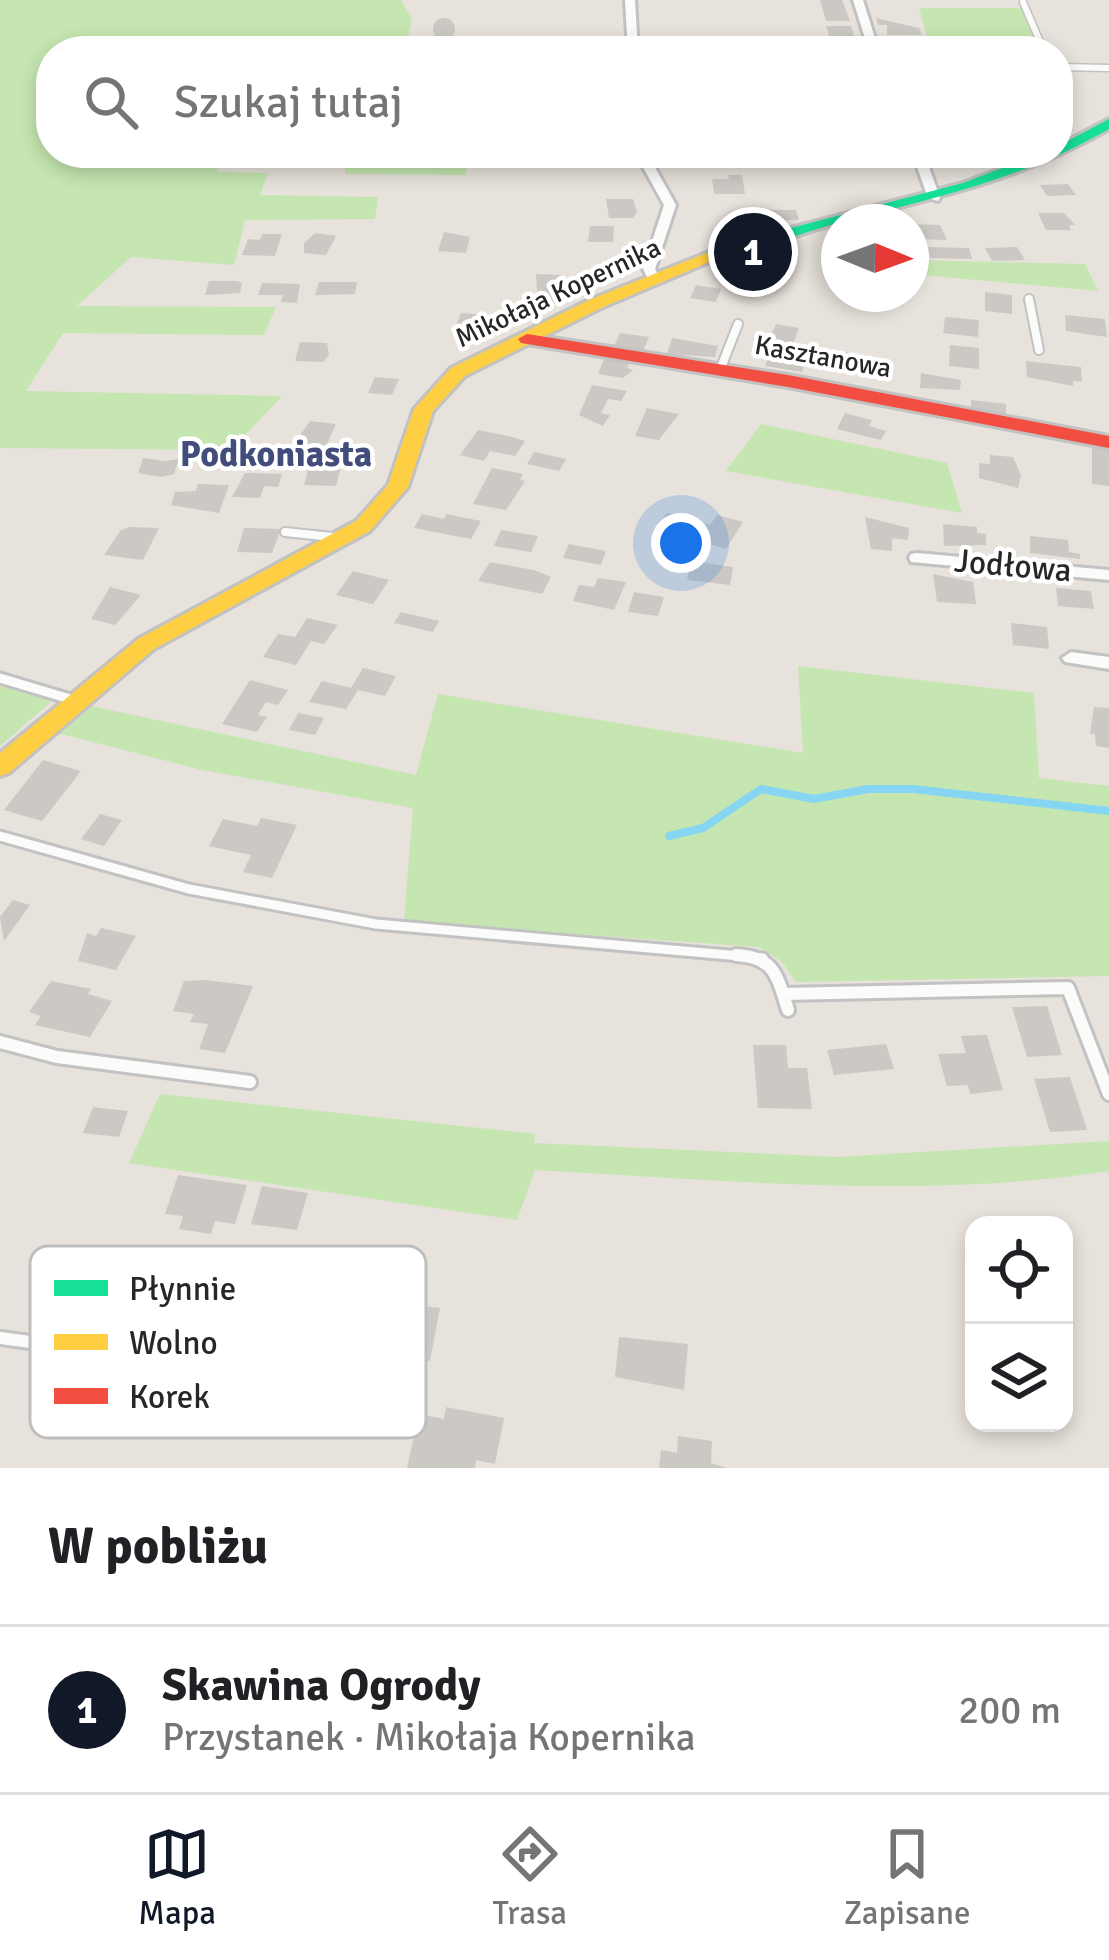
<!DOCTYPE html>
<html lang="pl">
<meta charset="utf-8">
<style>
body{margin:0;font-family:Signika,sans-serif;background:#f6f6f6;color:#202124}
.controls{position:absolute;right:36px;bottom:36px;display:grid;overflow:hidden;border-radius:24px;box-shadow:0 6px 18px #0003}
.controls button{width:108px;height:108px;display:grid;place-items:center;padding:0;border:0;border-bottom:3px solid #e0e0e0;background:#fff;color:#202124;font:60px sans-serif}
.compass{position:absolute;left:821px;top:204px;width:108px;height:108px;border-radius:50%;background:#fff;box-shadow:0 6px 18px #0003;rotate:91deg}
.you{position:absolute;left:681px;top:543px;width:42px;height:42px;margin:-30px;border:9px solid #fff;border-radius:50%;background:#1a73e8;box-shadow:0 0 0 18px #1a73e833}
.badge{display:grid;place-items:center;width:78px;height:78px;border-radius:50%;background:#111827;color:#fff;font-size:39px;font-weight:700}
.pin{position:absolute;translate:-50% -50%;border:6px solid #fff;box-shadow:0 3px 12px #0006}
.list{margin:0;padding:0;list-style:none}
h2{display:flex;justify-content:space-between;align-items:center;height:156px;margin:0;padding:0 48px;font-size:51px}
h2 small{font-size:39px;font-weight:400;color:#757577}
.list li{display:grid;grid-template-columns:78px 1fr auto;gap:36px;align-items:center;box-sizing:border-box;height:168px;padding:0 48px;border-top:3px solid #e0e0e0}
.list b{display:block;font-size:45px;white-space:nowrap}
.list p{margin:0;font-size:39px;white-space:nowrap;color:#757577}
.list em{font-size:39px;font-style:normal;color:#757577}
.icon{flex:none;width:66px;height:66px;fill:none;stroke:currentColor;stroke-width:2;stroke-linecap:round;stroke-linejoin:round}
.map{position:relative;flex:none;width:1109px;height:1468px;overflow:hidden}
.search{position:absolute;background:#fff;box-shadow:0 6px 18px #0003;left:36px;right:36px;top:36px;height:132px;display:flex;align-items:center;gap:30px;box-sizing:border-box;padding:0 42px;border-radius:48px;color:#757577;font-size:45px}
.sheet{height:324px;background:#fff}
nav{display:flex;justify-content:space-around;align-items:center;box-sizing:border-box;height:168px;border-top:3px solid #e0e0e0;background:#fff;font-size:33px;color:#757577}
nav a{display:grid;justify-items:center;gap:6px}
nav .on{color:#111827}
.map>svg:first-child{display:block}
</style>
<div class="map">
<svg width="1109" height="1468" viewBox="0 0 1109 1468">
<rect width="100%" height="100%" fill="#e7e2db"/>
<path fill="#c5e6b0" d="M0 0H401L412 20 405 51H51V153H204L219 172 268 173 260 195 378 197 375 219 245 220 234 265 131 257 77 306 276 307 264 335 63 333 26 391 282 396 231 450 0 448Z
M919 8H1023L1042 51 931 50Z
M346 153H469L466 175 345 174Z
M911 260 1085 264 1098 291 911 274Z
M761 424 947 463 962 513 726 471Z
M798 666 1034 693 1039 778 1109 786V976L796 982 782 962 759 947 404 922 413 808 202 770 54 732 86 705 416 775 438 694 803 753Z
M0 685 53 700 0 746Z
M160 1094 535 1134 534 1143 838 1157 1109 1141V1171C920 1200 725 1180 535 1170L517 1220 129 1163Z"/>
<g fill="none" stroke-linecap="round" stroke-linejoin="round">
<path stroke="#86d5f2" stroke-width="8" d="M669 836 703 828 761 789 814 799 868 789H913L1109 811"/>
</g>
<path fill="#ccc8c3" d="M820 0H842L850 21H826Z
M433 29a11 11 0 1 1 22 0a11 11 0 1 1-22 0Z
M876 18 919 28 922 35H887V25H878Z
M826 26H851L858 51H834Z
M728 175H742L745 194H714L712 179H729Z
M1068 184 1076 195 1047 196 1040 185Z
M606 199H633L637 212 633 218H609Z
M763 210H796L799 220H763Z
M1038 213H1064L1075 225H1069L1071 230H1046Z
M911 224 940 225 947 240 914 239Z
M590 226H614L613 242H588Z
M444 232 470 237 466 253 438 251Z
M315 233 336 236 326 255 304 253V243Z
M262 234H282L275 256 242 255 248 239 260 240Z
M928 247 969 248 972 259 930 258Z
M1017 247 1025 260 992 261 985 248Z
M536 274 563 275 561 304H538Z
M209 281H237L242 283 240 293 205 295Z
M319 282H357L355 294 315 295Z
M262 283 300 284 297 303 281 302 283 295H258Z
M696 285 721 289 716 302 690 298Z
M985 292 1012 295V314L985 311Z
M461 313 487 315 481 331 455 329Z
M1065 315 1105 319 1107 337 1066 331Z
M945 317 979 320 978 337 943 333Z
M776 324 799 328 793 344 769 340Z
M620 333 649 337 643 351 614 346Z
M672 338 718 346 715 357 667 354Z
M300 342 327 343 329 355 323 362 295 361Z
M950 345 979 348V369L949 366Z
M771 350 808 356 802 372 765 366Z
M824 350 852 353 851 368 822 365Z
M604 359 629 363 627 368 633 370 623 378 598 374Z
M1026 361 1081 367 1082 382 1073 381V386L1027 377Z
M921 373 961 380 960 390 920 388Z
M375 377 399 379 392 395 368 393Z
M592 385 627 391 621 401 608 399 601 413 610 415 603 426 579 415Z
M971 400 1006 404V416L971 414Z
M647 408 679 414 659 440 635 436Z
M845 413 872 420 869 426 886 431 881 440 837 429Z
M310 421 336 424 323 453 288 452Z
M478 430 508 436 525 441 515 456 490 451 484 461 460 455Z
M1092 444 1109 446V486L1092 484Z
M534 452 566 459 559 471 527 464Z
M990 455 1013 457 1021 475 1018 488 979 478V463L990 464Z
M143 458 165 461 179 459 174 474 161 477 138 473Z
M309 466 341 467 336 486 304 485Z
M492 468 523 474 520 480 525 481 506 510 473 504Z
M245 473 282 474 278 487 264 486 260 498 232 497Z
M198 484 229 485 219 513 171 505 175 492 196 491Z
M667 513 710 525 717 515 743 522 726 549 657 528Z
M422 514 444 519 446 514 481 521 471 539 414 528Z
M865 517 909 528 908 540 892 538V551L871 549Z
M943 524 977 527V533L986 534V545L944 546Z
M130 527 159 528 143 560 104 555 121 530Z
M244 528 281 529 272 553 237 552Z
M501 530 538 536 531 552 494 546Z
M1030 536 1068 540 1069 552 1080 554V559L1030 553Z
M569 544 606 551 601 565 563 558Z
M691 561 733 567 730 585 687 580Z
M490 562 534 570 551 577 542 594 478 581Z
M353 571 389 580 373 604 336 595Z
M933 574 973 582 976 604 937 602Z
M598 578 626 582 614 610 573 601 579 585 594 587Z
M110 587 141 595 115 625 91 619Z
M1056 588 1091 591 1094 609 1058 606Z
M634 592 664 597 658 616 628 612Z
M401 612 439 621 433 632 394 623Z
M307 618 338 625 324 644 311 641 296 665 263 657 278 634 295 637Z
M1011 623 1047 627 1049 649 1013 645Z
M363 668 396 676 385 696 358 690 346 709 309 702 322 681 351 688Z
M250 680 288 690 278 705 266 702 258 715 267 717 257 732 222 724Z
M1094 707 1109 708V748L1096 746 1095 734H1090Z
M298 713 324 718 315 735 289 730Z
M43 760 81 771 42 821 4 810Z
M100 814 122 820 104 846 81 839Z
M261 818 297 825 272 878 243 872 251 855 209 846 223 819 257 826Z
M13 900 30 905 4 941 0 917Z
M101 928 136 936 116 970 78 961 87 933 96 936Z
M206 980 253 986 225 1053 199 1049 208 1024 190 1022 194 1014 173 1011 184 981Z
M51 981 91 989 88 994 112 1001 90 1037 35 1025 41 1016 29 1012Z
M1047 1006 1062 1055 1027 1057 1012 1007Z
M987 1035 1003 1090 970 1094 968 1085 947 1086 938 1054 966 1053 961 1036Z
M886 1044 894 1069 834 1075 827 1050Z
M753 1045H786L788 1068H807L812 1109 758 1108Z
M1070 1077 1087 1130 1050 1132 1034 1079Z
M93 1107 128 1111 119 1137 83 1133Z
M178 1175 247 1185 235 1224 215 1221 211 1234 179 1229 183 1216 165 1214Z
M262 1186 308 1193 297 1230 251 1224Z
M374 1300 440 1308 430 1361 403 1357 399 1374 359 1369Z
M619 1337 688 1344 684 1390 615 1377Z
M446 1407 504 1418 495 1464 476 1460 475 1468H407L419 1414 444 1419Z
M678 1436 712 1441 711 1463 727 1468H659L661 1450 677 1453Z"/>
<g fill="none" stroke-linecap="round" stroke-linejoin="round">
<g stroke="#c3c2c3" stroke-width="9">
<path id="lane-far3" d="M1023 2 1044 51
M1058 67 1109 68"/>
</g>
<g stroke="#c3c2c3" stroke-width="12">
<path id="lane-far2" d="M1029 299 1039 350
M720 370 738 324
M285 532 342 538"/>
</g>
<g stroke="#c3c2c3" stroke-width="15">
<path id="lane-far1" d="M0 678 70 699
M0 836 189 889 376 924 763 958"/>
</g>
<g stroke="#c3c2c3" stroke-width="18">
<path id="lane" d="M736 955C775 957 777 976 788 1010
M784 994 1068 988 1109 1094
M0 1042 57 1057 250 1082
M0 1338 38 1343"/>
</g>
<g stroke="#c3c2c3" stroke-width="6">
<path id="street" d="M625 0H635L638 51H628Z
M853 0H863L879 51H869Z
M635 153H647L676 205 655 269 661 280 655 284 650 283 643 269 664 205Z
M912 153H924L940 198 938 201 928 198Z
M917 553 1109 570V580L911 562 909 558 911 554Z
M1071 652 1109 657V669L1065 662 1062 658Z"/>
</g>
<g stroke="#c3c2c3" stroke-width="6">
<path id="fast" d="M1109 119V129C1020 180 938 197 841 222 805 232 760 248 720 259L712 254 764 235 963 183 1041 153H1058V146Z"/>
</g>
<g stroke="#c3c2c3" stroke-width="6">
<path id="slow" d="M714 250 728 254 601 308 465 376 433 411 408 487 370 531 154 649 9 773 0 776V753L138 639 356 521 388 485 414 409 451 368 589 300Z"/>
</g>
<g stroke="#c3c2c3" stroke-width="6">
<path id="jam" d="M527 334 788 375 1109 436V448L788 387 521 343 518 339Z"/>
</g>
<use href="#lane-far3" stroke="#fbfbfa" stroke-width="6"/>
<use href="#lane-far2" stroke="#fbfbfa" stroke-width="8"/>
<use href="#lane-far1" stroke="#fbfbfa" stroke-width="9"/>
<use href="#lane" stroke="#fbfbfa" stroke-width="12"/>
<use href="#street" fill="#fbfbfa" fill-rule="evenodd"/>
<use href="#fast" fill="#16e098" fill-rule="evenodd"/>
<use href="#slow" fill="#ffcf43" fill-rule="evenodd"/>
<use href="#jam" fill="#f24e42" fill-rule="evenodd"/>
</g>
<g text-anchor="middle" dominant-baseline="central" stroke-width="9" stroke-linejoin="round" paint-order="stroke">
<g font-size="27" fill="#272727" stroke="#fff">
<text transform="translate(558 293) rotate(-25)">Mikołaja Kopernika</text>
<text transform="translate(823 357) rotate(10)">Kasztanowa</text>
</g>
<g font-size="33" fill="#272727" stroke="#fff">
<text transform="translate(1013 566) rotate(5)">Jodłowa</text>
</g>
<g font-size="36" font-weight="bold" fill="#434d7c" stroke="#fff">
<text x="276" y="454">Podkoniasta</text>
</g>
</g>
<rect x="30" y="1246" width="396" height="192" rx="18" fill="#fff" stroke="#bebebe" stroke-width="3"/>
<rect x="54" y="1280" width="54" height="16" fill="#16e098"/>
<rect x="54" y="1334" width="54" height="16" fill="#ffcf43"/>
<rect x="54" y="1388" width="54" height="16" fill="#f24e42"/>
<g font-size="33" fill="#272727">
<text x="129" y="1300">Płynnie</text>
<text x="129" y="1354">Wolno</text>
<text x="129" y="1408">Korek</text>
</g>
</svg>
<div class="controls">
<button><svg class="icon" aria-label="locate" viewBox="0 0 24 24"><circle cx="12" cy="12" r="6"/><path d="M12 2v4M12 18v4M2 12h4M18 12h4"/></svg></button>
<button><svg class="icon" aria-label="layers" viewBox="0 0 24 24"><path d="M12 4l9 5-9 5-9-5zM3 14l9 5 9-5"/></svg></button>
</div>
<svg class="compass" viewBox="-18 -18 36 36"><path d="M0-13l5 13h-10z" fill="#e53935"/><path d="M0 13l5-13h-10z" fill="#757577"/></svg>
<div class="you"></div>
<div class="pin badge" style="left:753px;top:252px">1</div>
<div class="search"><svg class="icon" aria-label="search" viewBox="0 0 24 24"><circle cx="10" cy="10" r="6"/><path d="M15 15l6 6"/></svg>Szukaj tutaj</div>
</div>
<section class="sheet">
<h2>W pobliżu<small></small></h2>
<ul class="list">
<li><span class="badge">1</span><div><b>Skawina Ogrody</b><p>Przystanek · Mikołaja Kopernika</p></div><em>200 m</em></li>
</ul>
</section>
<nav>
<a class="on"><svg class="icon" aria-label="map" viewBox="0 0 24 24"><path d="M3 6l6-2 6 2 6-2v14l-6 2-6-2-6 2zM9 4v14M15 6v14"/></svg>Mapa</a>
<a><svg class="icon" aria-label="directions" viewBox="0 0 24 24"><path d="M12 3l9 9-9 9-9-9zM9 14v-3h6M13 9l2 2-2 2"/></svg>Trasa</a>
<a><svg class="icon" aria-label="saved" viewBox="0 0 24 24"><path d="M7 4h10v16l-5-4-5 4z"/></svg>Zapisane</a>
</nav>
